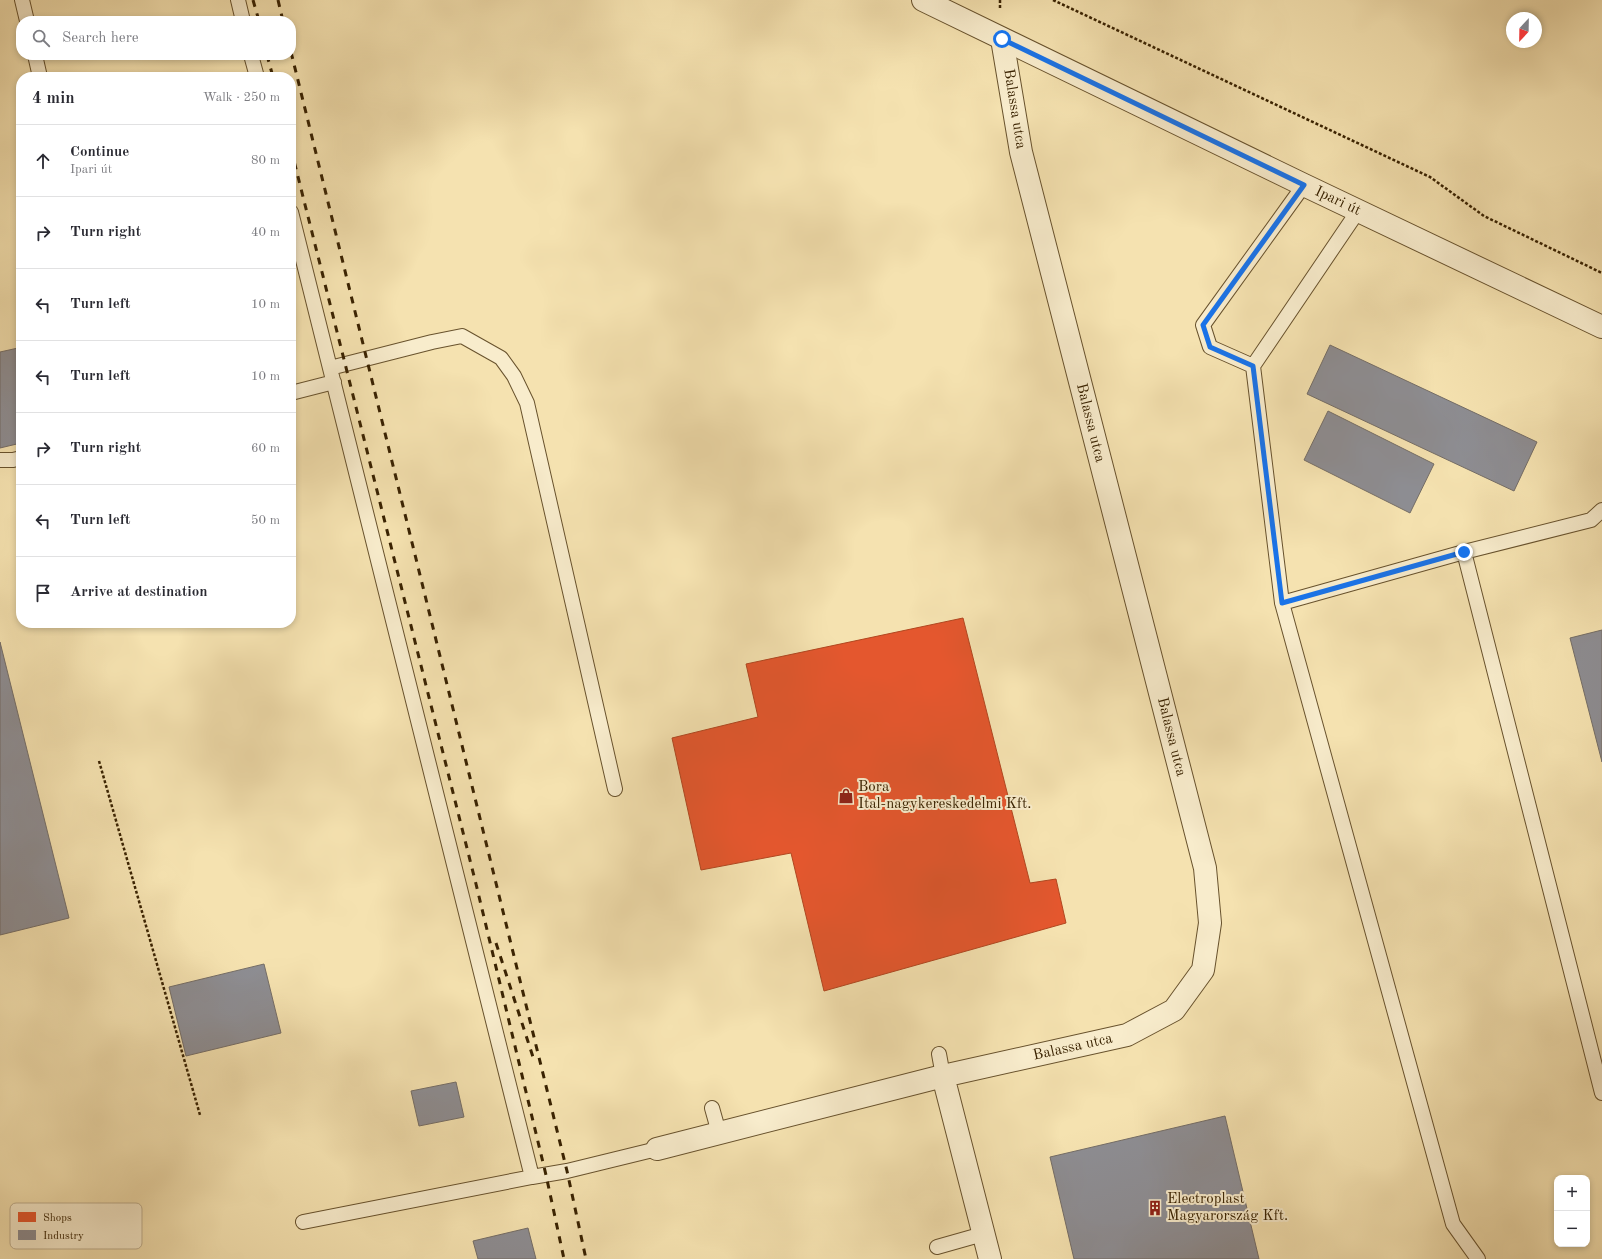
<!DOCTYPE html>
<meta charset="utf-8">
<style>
body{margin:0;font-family:"Old Standard TT",serif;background:#f7f7f7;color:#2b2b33}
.controls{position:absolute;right:12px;bottom:12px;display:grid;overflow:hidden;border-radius:8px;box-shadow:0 2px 6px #0003}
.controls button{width:36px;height:36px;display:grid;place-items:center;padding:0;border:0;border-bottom:1px solid #e1e1e2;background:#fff;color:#2b2b33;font:20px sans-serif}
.compass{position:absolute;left:1506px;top:12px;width:36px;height:36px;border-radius:50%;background:#fff;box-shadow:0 2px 6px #0003;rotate:202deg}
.stop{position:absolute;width:12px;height:12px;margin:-9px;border:3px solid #1a73e8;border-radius:50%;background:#fff}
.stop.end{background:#1a73e8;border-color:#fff;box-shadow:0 1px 4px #0008}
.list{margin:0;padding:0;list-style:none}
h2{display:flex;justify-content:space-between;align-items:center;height:52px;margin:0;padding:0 16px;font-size:17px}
h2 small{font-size:13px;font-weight:400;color:#7c7c81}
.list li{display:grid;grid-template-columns:26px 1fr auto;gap:12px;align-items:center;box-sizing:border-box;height:72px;padding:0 16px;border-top:1px solid #e1e1e2}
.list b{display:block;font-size:15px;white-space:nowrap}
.list p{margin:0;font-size:13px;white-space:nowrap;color:#7c7c81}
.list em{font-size:13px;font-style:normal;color:#7c7c81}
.icon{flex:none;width:22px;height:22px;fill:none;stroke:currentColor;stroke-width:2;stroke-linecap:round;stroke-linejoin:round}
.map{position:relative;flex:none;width:1602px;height:1259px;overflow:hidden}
.search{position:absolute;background:#fff;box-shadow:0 2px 6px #0003;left:16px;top:16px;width:280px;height:44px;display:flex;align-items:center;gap:10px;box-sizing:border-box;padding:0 14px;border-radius:16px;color:#7c7c81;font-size:15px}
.panel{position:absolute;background:#fff;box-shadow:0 2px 6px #0003;left:16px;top:72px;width:280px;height:556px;border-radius:16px}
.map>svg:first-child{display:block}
</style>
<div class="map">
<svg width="1602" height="1259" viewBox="0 0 1602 1259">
<rect width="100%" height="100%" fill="#f5e2b0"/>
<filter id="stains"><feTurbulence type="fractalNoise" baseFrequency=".005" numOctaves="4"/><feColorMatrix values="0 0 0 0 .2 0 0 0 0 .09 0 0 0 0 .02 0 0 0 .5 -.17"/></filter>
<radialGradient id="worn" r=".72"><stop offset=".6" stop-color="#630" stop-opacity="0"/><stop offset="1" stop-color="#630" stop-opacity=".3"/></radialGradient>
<path fill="#e4572e" stroke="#b14720" d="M963 618 1030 883 1056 879 1066 923 824 991 791 853 701 870 672 738 758 717 746 664Z"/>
<path fill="#8d8d92" stroke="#746d66" d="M1330 345 1537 442 1514 491 1307 394Z
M21 347V361L18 348Z
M18 348 21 361V443L0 448V352Z
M1328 411 1434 464 1410 513 1304 460Z
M1602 630V762L1570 638Z
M0 642 69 918 0 935Z
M264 964 281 1033 186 1056 169 987Z
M456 1082 464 1117 419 1126 411 1091Z
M1225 1116 1259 1259H1074L1050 1157Z
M528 1228 536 1259H478L473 1241Z"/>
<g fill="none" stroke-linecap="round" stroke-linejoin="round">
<g stroke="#68522d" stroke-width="16">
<path id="service" d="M22 0 27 21
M238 0 243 21
M35 55 40 77
M251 55 257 77
M1358 211 1253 366 1282 603 1453 1224 1478 1259
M291 212 532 1177 567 1171 657 1149
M1253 366 1210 347 1203 325 1304 185
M330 368 432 342 462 336 501 358 514 376 527 403 615 789
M291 393 334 382
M0 460H13L21 458
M1464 552 1602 1093
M1282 603 1464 552 1591 520 1602 510
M939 1054 943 1076
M712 1108 719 1133
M303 1222 532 1177
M937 1247 983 1234"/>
</g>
<g stroke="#68522d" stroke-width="24">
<g id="minor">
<path id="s1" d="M923 0 1304 185 1602 327"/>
<path d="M657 1149 943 1076"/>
<path id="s2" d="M990 1259 943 1076 1127 1035 1174 1010 1203 970 1210 923 1205 868 1021 152 1002 39"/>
</g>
</g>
<path stroke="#392201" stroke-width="2.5" stroke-dasharray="3 2" stroke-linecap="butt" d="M1000 0V9
M1053 0 1430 177 1484 216 1602 273
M99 761 200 1115"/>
<use href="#service" stroke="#f8eccc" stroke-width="14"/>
<use href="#minor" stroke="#f8eccc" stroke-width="22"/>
<path stroke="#392201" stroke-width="3" stroke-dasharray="7 7" stroke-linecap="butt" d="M253 0 259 21
M278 0 283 21
M291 52 567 1171 586 1259
M267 55 273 77
M291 149 476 884 546 1175 564 1259
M496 943 533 1057"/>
</g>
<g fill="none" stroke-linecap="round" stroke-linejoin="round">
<path stroke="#1a73e8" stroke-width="5" d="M1002 39 1304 185 1203 325 1210 347 1253 366 1282 603 1464 552"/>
</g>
<defs>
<g id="shop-bare" transform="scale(1.2)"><path d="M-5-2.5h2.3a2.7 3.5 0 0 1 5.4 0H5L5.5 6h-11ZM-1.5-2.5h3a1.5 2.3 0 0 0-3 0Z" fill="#8f2418" stroke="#f8eccc" stroke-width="2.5" paint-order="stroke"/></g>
<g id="building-bare" transform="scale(1.2)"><path d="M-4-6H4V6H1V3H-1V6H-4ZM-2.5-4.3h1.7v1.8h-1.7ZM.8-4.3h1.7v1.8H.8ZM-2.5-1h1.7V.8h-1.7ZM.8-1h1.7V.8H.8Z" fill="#8f2418" stroke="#f8eccc" stroke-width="2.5" paint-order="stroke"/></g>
</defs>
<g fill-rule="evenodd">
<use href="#shop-bare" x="846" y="796"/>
<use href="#building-bare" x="1155" y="1208"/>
</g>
<g text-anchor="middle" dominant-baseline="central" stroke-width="4" stroke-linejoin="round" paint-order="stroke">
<g font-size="15" fill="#392201" stroke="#f8eccc">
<text transform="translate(1014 109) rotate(81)">Balassa utca</text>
<text stroke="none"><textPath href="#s1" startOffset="461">Ipari út</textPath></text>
<text transform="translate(1090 423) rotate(76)">Balassa utca</text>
<text transform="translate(1171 737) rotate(76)">Balassa utca</text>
<text stroke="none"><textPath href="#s2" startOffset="322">Balassa utca</textPath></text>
</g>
<g font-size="15" fill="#392201" stroke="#f8eccc" text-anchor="start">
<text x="858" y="787">Bora<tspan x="858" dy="17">Ital-nagykereskedelmi Kft.</tspan></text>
<text x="1167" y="1199">Electroplast<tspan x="1167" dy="17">Magyarország Kft.</tspan></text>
</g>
</g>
<rect x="10" y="1203" width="132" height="46" rx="6" fill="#f8eccc" stroke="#bfaf8f" stroke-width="1"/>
<rect x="18" y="1212" width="18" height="10" fill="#e4572e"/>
<rect x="18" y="1230" width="18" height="10" fill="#8d8d92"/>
<g font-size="11" fill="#392201">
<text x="43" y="1221">Shops</text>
<text x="43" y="1239">Industry</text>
</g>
<rect width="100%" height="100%" filter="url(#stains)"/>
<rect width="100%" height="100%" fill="url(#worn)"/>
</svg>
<div class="controls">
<button>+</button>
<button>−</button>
</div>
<svg class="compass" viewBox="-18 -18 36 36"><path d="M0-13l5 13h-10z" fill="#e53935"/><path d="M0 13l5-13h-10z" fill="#7c7c81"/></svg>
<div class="stop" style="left:1002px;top:39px"></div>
<div class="stop end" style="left:1464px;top:552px"></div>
<div class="search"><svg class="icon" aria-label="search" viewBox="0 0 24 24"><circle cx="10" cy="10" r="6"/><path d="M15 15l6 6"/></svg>Search here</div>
<section class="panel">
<h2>4 min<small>Walk · 250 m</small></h2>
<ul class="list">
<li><svg class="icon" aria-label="ahead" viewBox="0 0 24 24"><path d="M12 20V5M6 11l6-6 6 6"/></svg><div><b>Continue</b><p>Ipari út</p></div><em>80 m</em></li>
<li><svg class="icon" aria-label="right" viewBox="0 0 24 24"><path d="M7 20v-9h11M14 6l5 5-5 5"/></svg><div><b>Turn right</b></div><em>40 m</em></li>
<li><svg class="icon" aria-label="left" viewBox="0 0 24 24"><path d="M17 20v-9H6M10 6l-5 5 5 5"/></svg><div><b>Turn left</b></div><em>10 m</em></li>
<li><svg class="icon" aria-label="left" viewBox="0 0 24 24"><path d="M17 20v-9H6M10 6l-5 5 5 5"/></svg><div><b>Turn left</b></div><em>10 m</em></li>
<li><svg class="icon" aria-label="right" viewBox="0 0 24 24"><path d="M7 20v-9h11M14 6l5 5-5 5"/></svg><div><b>Turn right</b></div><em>60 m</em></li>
<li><svg class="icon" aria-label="left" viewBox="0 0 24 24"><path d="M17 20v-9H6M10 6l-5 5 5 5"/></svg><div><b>Turn left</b></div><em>50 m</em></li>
<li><svg class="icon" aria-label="arrive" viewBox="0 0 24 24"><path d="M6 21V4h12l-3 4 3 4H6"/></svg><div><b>Arrive at destination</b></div></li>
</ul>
</section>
</div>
